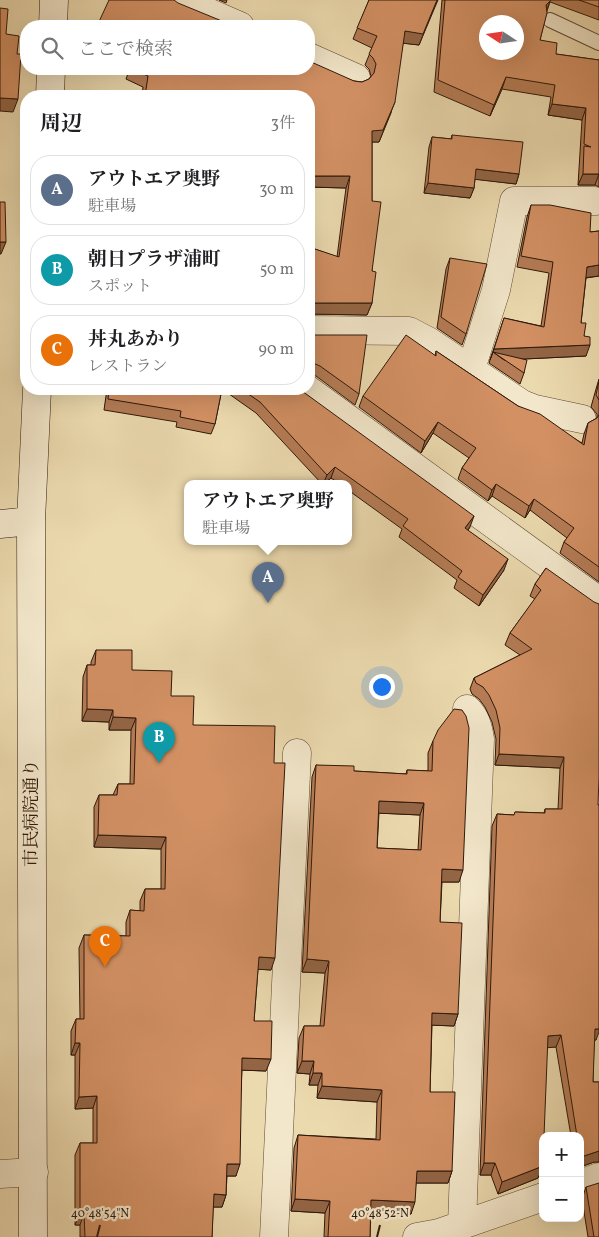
<!DOCTYPE html>
<html lang="ja">
<meta charset="utf-8">
<style>
body{margin:0;font-family:Vollkorn,"Noto Serif JP",serif;background:#f2f2f2;color:#202124}
.controls{position:absolute;right:15px;bottom:15px;display:grid;overflow:hidden;border-radius:10px;box-shadow:0 5px 20px #0002}
.controls button{width:45px;height:45px;display:grid;place-items:center;padding:0;border:0;border-bottom:1px solid #e0e0e0;background:#fff;color:#202124;font:25px sans-serif}
.compass{position:absolute;left:479px;top:15px;width:45px;height:45px;border-radius:50%;background:#fff;box-shadow:0 5px 20px #0002;rotate:282deg}
.you{position:absolute;left:381px;top:686px;width:18px;height:18px;margin:-12px;border:4px solid #fff;border-radius:50%;background:#1a73e8;box-shadow:0 0 0 8px #1a73e833}
.badge{display:grid;place-items:center;width:32px;height:32px;border-radius:50%;background:#ea580c;color:#fff;font-size:16px;font-weight:700}
.pin{position:absolute;translate:-50% -41px;filter:drop-shadow(0 1px 2px #0008)}
.pin::after{content:'';position:absolute;top:26px;width:18px;height:15px;background:inherit;clip-path:polygon(0 0,100% 0,50% 100%)}
.popup{position:absolute;left:184px;top:480px;width:168px;height:65px;box-sizing:border-box;display:grid;place-content:center;border-radius:10px;background:#fff;filter:drop-shadow(0 1px 4px #0005);font-size:16px;white-space:nowrap;color:#757577}
.popup b{font-size:19px;color:#202124}
.popup::after{content:'';position:absolute;left:50%;top:100%;margin-left:-10px;border:10px solid transparent;border-top-color:#fff}
.list{margin:0;padding:0;list-style:none}
h2{display:flex;justify-content:space-between;align-items:center;height:65px;margin:0;padding:0 20px;font-size:21px}
h2 small{font-size:16px;font-weight:400;color:#757577}
.list li{display:grid;grid-template-columns:32px 1fr auto;gap:15px;align-items:center;box-sizing:border-box;height:70px;margin:0 10px 10px;padding:0 10px;border:1px solid #e0e0e0;border-radius:20px}
.list b{display:block;font-size:19px;white-space:nowrap}
.list p{margin:0;font-size:16px;white-space:nowrap;color:#757577}
.list em{font-size:16px;font-style:normal;color:#757577}
.icon{flex:none;width:28px;height:28px;fill:none;stroke:currentColor;stroke-width:2;stroke-linecap:round;stroke-linejoin:round}
.map{position:relative;flex:none;width:599px;height:1237px;overflow:hidden}
.search{position:absolute;background:#fff;box-shadow:0 5px 20px #0002;left:20px;top:20px;width:295px;height:55px;display:flex;align-items:center;gap:12px;box-sizing:border-box;padding:0 18px;border-radius:20px;color:#757577;font-size:19px}
.panel{position:absolute;background:#fff;box-shadow:0 5px 20px #0002;left:20px;top:90px;width:295px;height:305px;border-radius:20px}
.map>svg:first-child{display:block}
</style>
<div class="map">
<svg width="599" height="1237" viewBox="0 0 599 1237">
<rect width="100%" height="100%" fill="#ecdaaf"/>
<filter id="stains"><feTurbulence type="fractalNoise" baseFrequency=".004" numOctaves="4"/><feColorMatrix values="0 0 0 0 .2 0 0 0 0 .09 0 0 0 0 .02 0 0 0 .5 -.17"/></filter>
<radialGradient id="worn" r=".72"><stop offset=".6" stop-color="#630" stop-opacity="0"/><stop offset="1" stop-color="#630" stop-opacity=".3"/></radialGradient>
<g fill="none" stroke-linecap="round" stroke-linejoin="round">
<g stroke="#5e4833" stroke-width="16">
<path id="lane" d="M550 20 599 43"/>
</g>
<g stroke="#5e4833" stroke-width="29">
<path id="street" d="M180 0 240 26
M309 57 356 78
M309 330 409 331 428 341 522 404 535 409 582 419
M471 369 496 290 514 201H595
M307 389 599 601
M0 1174 34 1172
M580 1184 599 1177
M462 1225 480 739C478 727 476 718 467 709
M274 1237 297 753
M417 1237 439 1233 543 1197"/>
</g>
<g stroke="#2f180a" stroke-width="29">
<path id="secondary" d="M53 26 54 0
M50 96 51 69
M0 524 31 521
M33 1237 31 521 37 389"/>
</g>
<use href="#lane" stroke="#f3e7cb" stroke-width="14"/>
<use href="#street" stroke="#f3e7cb" stroke-width="28"/>
<use href="#secondary" stroke="#f3e7cb" stroke-width="28"/>
</g>
<path fill="#b57c55" stroke="#2f180a" fill-rule="evenodd" d="M219 0H227L226 3Z
M369 0H438L419 45 403 43 391 113 379 142H372V303L367 315 309 314V247L337 257 346 188 309 187V96H142L143 87 126 79 129 71 123 69H309L354 81 362 82 369 79 371 76 369 69 365 65 372 48 353 39Z
M442 0H599V20L550 2 547 11 540 40 556 54 599 60V187L595 185H578L582 120 548 115 551 97 502 89 490 116 434 92Z
M452 135 519 174 516 184 475 179 474 188 470 198 424 193 429 147 432 137 451 139Z
M531 205 590 232 599 231V276L586 278 581 323 584 336 586 356 523 359 524 373 520 384 489 363 504 318 541 326 549 273 517 267 527 217Z
M450 258 466 334 462 345 437 328 446 269Z
M309 334 359 394 355 405 316 376 309 374Z
M436 351 518 406 582 443 584 434 588 423 597 418V414L591 407 596 389 599 379V582L560 553 564 542 567 538 530 510 525 518 492 496 488 501 458 479 462 468 469 458 433 433 421 453 359 407 363 396 435 356Z
M107 389H300L302 391 470 527 468 530 504 570 479 606 454 588 457 580 399 537 402 529 348 490V484H340L331 478 324 484H322L256 413 222 389 215 424 211 434 176 427 177 422 104 410Z
M546 568 598 805 596 1040H594L593 1082H599V1162H594L580 1167V1136H571L556 1047H547L538 1178 498 1194 491 1175H480L492 826 497 814 514 815 515 812 544 813 545 809H558L560 768 495 765 496 739 492 722 485 707 479 699 472 694 470 689 474 678 520 655 505 645 510 633 535 599 530 596 535 584Z
M96 650 132 670 171 696 193 725 271 970 258 969 254 1021 266 1071 242 1070 236 1176H227L226 1195 222 1207H213L212 1237H80V1225H75V1155L80 1143H93V1108L75 1109V1055H71V1031L76 1019H80L79 948 84 935 126 936V922L130 910 140 911V901L145 889H161V849L94 847V807L99 795H113L118 784H130L131 730H109V722L82 721 83 677 87 665H91V662Z
M433 741 459 882H442L440 922 458 1014 454 1026 432 1025 430 1092 452 1171 448 1183H416L411 1214 371 1212 370 1237H324L325 1213 291 1211 294 1148 298 1135 376 1139 377 1102 317 1098 318 1085H309L310 1074 297 1073 299 1038 304 1026H320L325 973 302 972 312 777 316 765 354 771 406 774 407 770 428 771V753ZM379 813 420 815 418 850 377 848Z
M586 1187 599 1237H588L582 1199Z"/>
<path fill="#936545" stroke="#2f180a" d="M437 0 419 45 401 43 405 31Z
M550 1 546 12V5Z
M506 77 502 89 490 116 494 105Z
M0 98 18 99 13 112 0 111Z
M395 102 379 142H368L372 131Z
M552 104 586 108 582 120 548 115Z
M476 169 519 174 516 184 472 179Z
M583 174H599L595 185H578Z
M309 176H350L346 188 309 187Z
M428 183 474 188 470 198 424 193Z
M0 242H6L1 254H0Z
M599 265V276L583 278 587 267Z
M313 303H372L367 315 309 314V304Z
M590 345 586 356 504 360 493 352 490 360 494 349Z
M309 363H313L309 374Z
M438 422 433 433 421 453 425 441Z
M335 467 331 478 323 484 327 475Z
M496 484 492 496 488 501 492 490Z
M534 499 530 510 525 518 529 506Z
M474 516 470 527 462 538 465 528Z
M508 559 504 570 479 606 483 595Z
M87 709 113 710 109 722 82 721Z
M113 717 136 718 131 730H109Z
M499 754 564 757 560 768 495 765Z
M379 801 424 803 420 815 375 813Z
M98 835 166 837 161 849 94 847Z
M442 869 463 870 459 882H438Z
M259 957 275 958 271 970 254 969Z
M307 959 329 961 325 973 302 972Z
M432 1013 458 1014 454 1026 428 1025Z
M595 1029H599V1032L596 1040H590Z
M561 1035 556 1047 544 1048 548 1036Z
M75 1043H80L75 1055H71Z
M242 1058 271 1059 266 1071 238 1070Z
M302 1061H314L310 1074 297 1073Z
M313 1073H322L318 1085H309Z
M322 1086 382 1090 377 1102 317 1098Z
M97 1096 93 1108 75 1109 79 1097Z
M599 1151V1162H594L580 1167 581 1157Z
M484 1163H495L491 1175H480Z
M227 1164H240L236 1176H223Z
M543 1166 538 1178 498 1194 502 1182Z
M417 1171H452L448 1183H412Z
M214 1194 226 1195 222 1207H209Z
M295 1199 330 1201 325 1213 291 1211Z
M371 1200 415 1202 411 1214 367 1212Z
M80 1213H84L80 1225H75Z"/>
<path fill="#d29063" stroke="#2f180a" fill-rule="evenodd" d="M109 0H174L178 3 234 26H97Z
M369 0H437L423 34 405 31 395 102 383 130 372 131V201L381 202 372 271 376 272 372 303H313L309 304V301L313 289 309 288V247L339 257 350 176H309V96H145L148 76 132 69H309V61L354 81 362 82 369 79 374 73 376 64 373 58 369 54 377 36 357 28Z
M445 0H551L546 5 547 13 540 40 557 43 556 54 599 60V174H583L584 146 591 147 584 144 586 108 552 104 555 85 506 77 494 105 438 80ZM486 22H516V52H486Z
M579 0H599V7Z
M0 8 8 9 6 34 19 36 17 54H21L18 99 0 98Z
M452 135 523 142 519 174 476 169 474 188 428 183 432 137 452 139Z
M0 202H5L6 242H0Z
M531 205H550L591 213 590 232 599 231V265L587 267 581 323H586L584 336 590 337V345L494 349 504 318 544 327 553 262 521 256Z
M450 258 487 264 466 334 441 317Z
M309 334 313 335H367L359 394 320 366 313 363H309Z
M406 335 436 356V351L518 406 540 414 584 445 588 423 597 418 599 415V567L564 542 574 528 534 499 529 506 496 484 492 490 462 468 476 448 438 422 425 441 363 396Z
M493 352 527 360 524 373Z
M599 381V400L596 395Z
M109 389H222L215 424 180 417 181 411 108 399Z
M241 389H300L302 391 474 516 465 528 508 559 483 595 458 577 462 571 403 526 408 519 335 467 327 475 260 402Z
M546 568 594 602 599 604V777L598 805H599V1029H595L593 1082H599V1151L581 1157 580 1136H577L561 1035 548 1036 544 1136H543V1166L502 1182 495 1163H484L497 814 514 815 515 812 545 813V809H562L564 757 499 754 500 728 496 710 489 695 483 687 476 683 474 678 532 649 510 633 541 590 535 584Z
M96 650H132V670L172 671 171 696H194L193 725 275 726 274 763H285L275 958 259 957 254 1021H272L271 1059 242 1058 240 1164H227L226 1195 214 1194 212 1237H85L84 1213H80V1143H97V1096L79 1097 80 1043H75L76 1019H84V935L130 936V910L144 911 145 889H165L166 837 98 835 99 795H117L118 784H134L136 718 113 717V710L87 709V665H95Z
M454 709 462 710 466 716 469 728 463 870 442 869 440 922 462 923 458 1014 432 1013 430 1092H455L452 1171H417L415 1202 371 1200 370 1237H328L330 1201 295 1199 298 1135 380 1140 382 1090 322 1086V1073H313L314 1061H302L304 1026H324L329 961 307 959 316 765 354 766V771L407 774V770L432 771 433 741 438 730ZM379 801 424 803 421 850 377 848Z
M599 1183V1237H594L586 1187Z"/>
<path fill="none" stroke="#2f180a" stroke-width="2" d="M97 1237 100 1225M377 1237 380 1225"/>
<g text-anchor="middle" dominant-baseline="central" stroke-width="4.5" stroke-linejoin="round" paint-order="stroke">
<g font-size="18" fill="#2f180a" stroke="#f3e7cb">
<text transform="translate(32 813) rotate(-90)">市民病院通り</text>
</g>
</g>
<g font-size="12" text-anchor="middle" fill="#2f180a" stroke="#f3e7cb" stroke-width="4.5" stroke-linejoin="round" paint-order="stroke">
<text x="100" y="1217">40°48'54"N</text>
<text x="380" y="1217">40°48'52"N</text>
</g>
<rect width="100%" height="100%" filter="url(#stains)"/>
<rect width="100%" height="100%" fill="url(#worn)"/>
</svg>
<div class="controls">
<button>+</button>
<button>−</button>
</div>
<svg class="compass" viewBox="-18 -18 36 36"><path d="M0-13l5 13h-10z" fill="#e53935"/><path d="M0 13l5-13h-10z" fill="#757577"/></svg>
<div class="you"></div>
<div class="pin badge" style="left:268px;top:603px;background:#5c6f8a">A</div>
<div class="popup"><b>アウトエア奥野</b>駐車場</div>
<div class="pin badge" style="left:159px;top:763px;background:#0f9aa8">B</div>
<div class="pin badge" style="left:105px;top:967px;background:#e8710a">C</div>
<div class="search"><svg class="icon" aria-label="search" viewBox="0 0 24 24"><circle cx="10" cy="10" r="6"/><path d="M15 15l6 6"/></svg>ここで検索</div>
<section class="panel">
<h2>周辺<small>3件</small></h2>
<ul class="list">
<li><span class="badge" style="background:#5c6f8a">A</span><div><b>アウトエア奥野</b><p>駐車場</p></div><em>30 m</em></li>
<li><span class="badge" style="background:#0f9aa8">B</span><div><b>朝日プラザ浦町</b><p>スポット</p></div><em>50 m</em></li>
<li><span class="badge" style="background:#e8710a">C</span><div><b>丼丸あかり</b><p>レストラン</p></div><em>90 m</em></li>
</ul>
</section>
</div>
